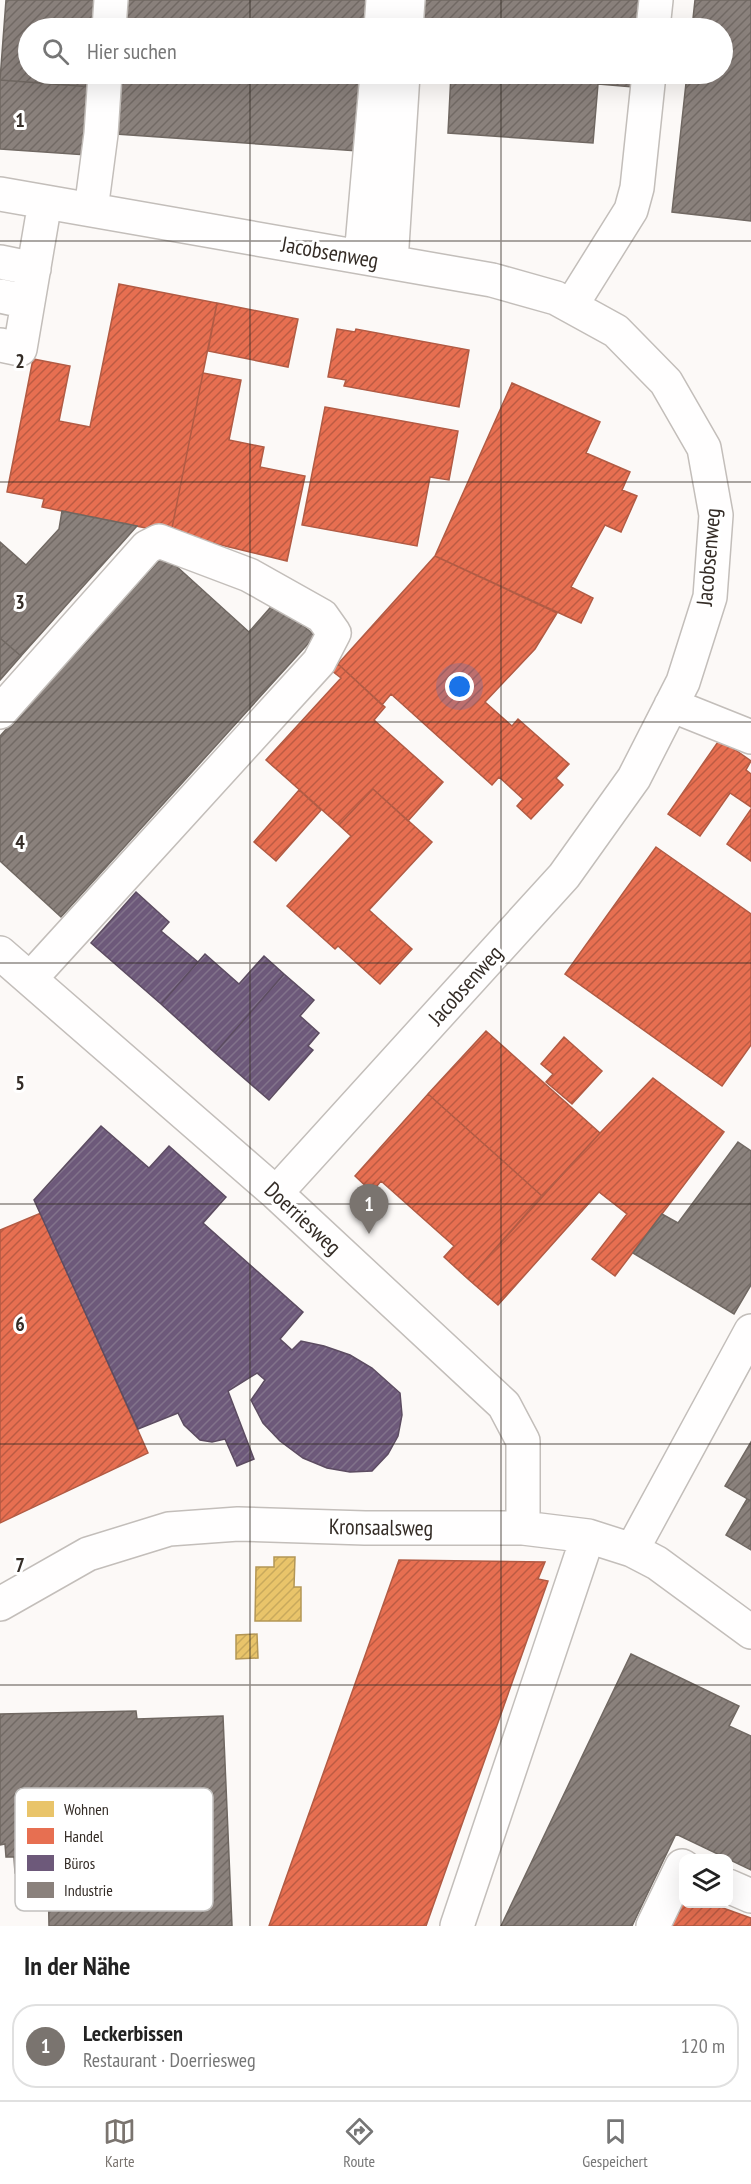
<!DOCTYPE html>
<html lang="de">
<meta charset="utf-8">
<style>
body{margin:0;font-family:"PT Sans Narrow",sans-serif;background:#f6f6f6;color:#222}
.controls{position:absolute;right:18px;bottom:18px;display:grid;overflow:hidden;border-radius:12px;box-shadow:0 6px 24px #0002}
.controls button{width:54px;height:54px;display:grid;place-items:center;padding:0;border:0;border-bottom:2px solid #e0e0e0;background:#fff;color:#222;font:30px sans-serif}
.you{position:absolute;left:460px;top:687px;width:21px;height:21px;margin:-15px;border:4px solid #fff;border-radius:50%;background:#1a73e8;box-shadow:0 0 0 9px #1a73e833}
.badge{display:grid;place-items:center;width:39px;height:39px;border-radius:50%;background:#7a746f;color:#fff;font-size:20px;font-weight:700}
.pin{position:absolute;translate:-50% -50px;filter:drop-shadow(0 2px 3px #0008)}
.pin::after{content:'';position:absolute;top:32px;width:21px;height:18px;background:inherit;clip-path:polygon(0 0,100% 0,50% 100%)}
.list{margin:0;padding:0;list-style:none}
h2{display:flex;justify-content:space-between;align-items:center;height:78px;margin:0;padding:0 24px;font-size:26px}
h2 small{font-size:20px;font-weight:400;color:#767676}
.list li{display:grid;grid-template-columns:39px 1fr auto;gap:18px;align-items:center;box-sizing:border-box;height:84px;margin:0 12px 12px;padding:0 12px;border:2px solid #e0e0e0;border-radius:24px}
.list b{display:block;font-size:22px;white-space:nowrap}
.list p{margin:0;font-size:20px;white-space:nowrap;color:#767676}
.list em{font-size:20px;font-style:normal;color:#767676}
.icon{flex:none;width:33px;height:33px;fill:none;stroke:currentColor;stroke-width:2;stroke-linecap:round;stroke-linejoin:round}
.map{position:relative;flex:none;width:751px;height:1926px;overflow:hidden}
.search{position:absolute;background:#fff;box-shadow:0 6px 24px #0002;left:18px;right:18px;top:18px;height:66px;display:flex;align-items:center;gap:15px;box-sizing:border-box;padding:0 21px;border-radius:33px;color:#767676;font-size:22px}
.sheet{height:174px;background:#fff}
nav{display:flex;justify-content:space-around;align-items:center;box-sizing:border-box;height:84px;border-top:2px solid #e0e0e0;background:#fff;font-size:16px;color:#767676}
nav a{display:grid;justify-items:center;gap:3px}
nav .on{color:#7a746f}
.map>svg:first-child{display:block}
</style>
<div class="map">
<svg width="751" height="1926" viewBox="0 0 751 1926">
<defs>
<pattern id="homes-hatch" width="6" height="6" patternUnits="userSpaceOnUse" patternTransform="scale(1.5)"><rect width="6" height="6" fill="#e9c46a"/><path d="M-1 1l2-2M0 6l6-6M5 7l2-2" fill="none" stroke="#c8a95c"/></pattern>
<pattern id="shops-hatch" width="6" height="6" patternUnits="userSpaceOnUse" patternTransform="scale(1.5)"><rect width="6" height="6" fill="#e76f51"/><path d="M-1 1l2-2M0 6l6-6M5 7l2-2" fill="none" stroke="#bc5b43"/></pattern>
<pattern id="offices-hatch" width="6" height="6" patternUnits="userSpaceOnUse" patternTransform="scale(1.5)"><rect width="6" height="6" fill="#6d597a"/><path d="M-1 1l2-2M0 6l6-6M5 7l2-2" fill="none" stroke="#82738b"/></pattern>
<pattern id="industry-hatch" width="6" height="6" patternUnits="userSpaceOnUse" patternTransform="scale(1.5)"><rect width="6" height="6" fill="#8a817c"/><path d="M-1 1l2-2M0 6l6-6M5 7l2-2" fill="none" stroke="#726a65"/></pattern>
</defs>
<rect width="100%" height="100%" fill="#fcf9f7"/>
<path fill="url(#homes-hatch)" stroke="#b39656" stroke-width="1.5" d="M274 1557H295L294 1587H301V1621H255L256 1567H274Z
M257 1634 258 1658 236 1659V1635Z"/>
<path fill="url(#shops-hatch)" stroke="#b15b44" stroke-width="1.5" d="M119 284 217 303 171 533 42 507 44 499 7 492 33 359 70 366 59 421 90 427Z
M217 303 298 319 288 367 208 351Z
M337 329 355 332 356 329 469 350 459 407 344 386 346 380 328 377Z
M203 373 241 380 229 440 264 447 260 467 305 476 287 561 171 533Z
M512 383 600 422 586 453 630 472 622 490 637 496 621 532 605 525 571 587 593 598 581 623 435 556Z
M325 407 458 431 449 480 430 477 417 546 302 525Z
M435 556 557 613 535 649 485 702 512 726 518 719 569 764 556 778 563 785 531 819 517 806 523 799 499 777 492 785 391 694 382 705 338 664Z
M338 664 385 707 374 720 443 782 408 821 373 789 339 825 266 760 341 678 332 671Z
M720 739 751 761 746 770 751 774V807L730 793 700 836 668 814Z
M373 789 432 842 369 910 412 949 380 984 338 946 335 949 287 906 351 836 339 825Z
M299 790 321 810 276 861 254 842Z
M751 809V861L727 844Z
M656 847 751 914V1045L722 1086 565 974Z
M486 1031 600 1133 542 1196 428 1094Z
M564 1037 602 1071 572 1104 546 1082 553 1074 541 1064Z
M653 1078 724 1132 615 1276 592 1259 627 1214 599 1192 498 1305 468 1279 600 1133Z
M428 1094 542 1196 468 1279 444 1257 454 1246 381 1181 372 1192 355 1176Z
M41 1213 148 1453 0 1523V1230Z
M399 1560 545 1562 538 1579 548 1581 426 1926H269Z
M684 1893V1904H712L751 1918V1926H666Z"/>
<path fill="url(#offices-hatch)" stroke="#5c4c61" stroke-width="1.5" d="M136 892 169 922 161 931 198 962 161 1004 91 943Z
M205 954 239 984 264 956 284 974 215 1053 161 1004Z
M284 974 314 1000 300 1016 319 1033 308 1046 313 1050 269 1100 215 1053Z
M101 1126 149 1168 169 1146 226 1197 203 1223 303 1312 280 1339 292 1350 301 1341 324 1346 350 1355 372 1368 400 1393 402 1415 398 1436 388 1454 372 1471 350 1472 327 1468 303 1458 280 1441 263 1423 251 1400 265 1380 257 1373 228 1391 254 1459 237 1466 225 1439 212 1442 200 1440 184 1425 178 1413 138 1429 34 1200Z"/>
<path fill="url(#industry-hatch)" stroke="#706862" stroke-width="1.5" d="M6 0H98L96 28H28V74H93L92 87 0 80Z
M125 0H368L366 28H123Z
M421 0H639L637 28H419Z
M695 0H751V221L672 212 687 74H722V28H692Z
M120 74H363L358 151 116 134Z
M446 74H634L633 87 598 84 593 143 448 133 451 74Z
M0 80 92 87 87 155 0 149Z
M62 511 137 526 21 656 0 638V542L26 565 59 529Z
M164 555 249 632 276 601 315 636 61 917 0 861V736Z
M0 638 21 656 0 680Z
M738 1142 751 1151V1285L734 1314 633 1253 662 1214 678 1223Z
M751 1442V1501L725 1486Z
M747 1499 751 1501V1550L726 1535Z
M631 1654 739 1706 729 1726 751 1736V1870L676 1834 632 1926H501Z
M136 1711 137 1719 223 1716 232 1926H49L48 1872 15 1873 14 1857H6L5 1844 0 1845V1714Z"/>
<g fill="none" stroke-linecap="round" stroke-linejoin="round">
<g stroke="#c3beba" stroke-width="36">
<path id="minor" d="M109 28 111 0
M381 28 383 0
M406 28 408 0
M653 28 656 0
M0 194 492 280 556 298 616 331 666 382 704 448 716 515 710 597 683 682 634 778 564 876 276 1193
M91 210 101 134 105 74
M361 257 377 74
M0 262 34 269
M391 262 403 74
M0 296 28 302
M571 306 631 210 637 188 649 74
M0 345 20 349 45 202
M671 705 751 737
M0 712 147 547 159 541 249 575 322 616 334 633 319 662 30 979
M0 953 276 1193 504 1405 523 1441V1528
M632 1550 751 1331
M0 1604 88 1554 169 1529 238 1524 365 1528H523L588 1536 632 1550 657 1563 751 1632
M728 1886 751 1896
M457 1926 588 1536
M653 1926 682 1866 684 1867"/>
</g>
<use href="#minor" stroke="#fffefe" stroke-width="33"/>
</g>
<path fill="none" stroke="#342c26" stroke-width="1.5" stroke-opacity="0.55" d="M250 0V28M501 0V28M250 74V1926M501 74V1926M0 241H751M0 482H751M0 722H751M0 963H751M0 1204H751M0 1444H751M0 1685H751"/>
<g text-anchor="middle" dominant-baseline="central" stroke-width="6" stroke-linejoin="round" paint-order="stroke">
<g font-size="22" fill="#342c26" stroke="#fff">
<text transform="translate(330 252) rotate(10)">Jacobsenweg</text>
<text transform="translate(708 557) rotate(-85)">Jacobsenweg</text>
<text transform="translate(465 985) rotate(-48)">Jacobsenweg</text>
<text transform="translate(303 1218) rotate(43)">Doerriesweg</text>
<text transform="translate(381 1527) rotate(1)">Kronsaalsweg</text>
</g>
</g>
<rect x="15" y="1788" width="198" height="123" rx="9" fill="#fff" stroke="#c2c0be" stroke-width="1.5"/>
<rect x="27" y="1801" width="27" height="16" fill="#e9c46a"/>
<rect x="27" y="1828" width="27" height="16" fill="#e76f51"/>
<rect x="27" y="1855" width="27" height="16" fill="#6d597a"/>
<rect x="27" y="1882" width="27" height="16" fill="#8a817c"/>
<g font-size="16" fill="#342c26">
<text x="64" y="1815">Wohnen</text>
<text x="64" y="1842">Handel</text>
<text x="64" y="1869">Büros</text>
<text x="64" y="1896">Industrie</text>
</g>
<g font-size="20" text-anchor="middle" font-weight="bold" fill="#342c26" stroke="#fff" stroke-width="6" stroke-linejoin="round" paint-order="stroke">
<text x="20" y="127">1</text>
<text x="20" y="368">2</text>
<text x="20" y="609">3</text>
<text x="20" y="849">4</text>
<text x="20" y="1090">5</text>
<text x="20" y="1331">6</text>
<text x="20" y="1572">7</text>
</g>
</svg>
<div class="controls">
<button><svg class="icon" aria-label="layers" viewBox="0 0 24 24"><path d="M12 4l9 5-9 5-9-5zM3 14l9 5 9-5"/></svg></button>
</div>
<div class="you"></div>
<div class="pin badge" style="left:369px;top:1234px">1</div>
<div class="search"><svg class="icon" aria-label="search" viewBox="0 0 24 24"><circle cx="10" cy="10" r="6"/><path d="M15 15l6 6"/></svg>Hier suchen</div>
</div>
<section class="sheet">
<h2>In der Nähe<small></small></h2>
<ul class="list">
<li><span class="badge">1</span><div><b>Leckerbissen</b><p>Restaurant · Doerriesweg</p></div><em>120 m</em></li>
</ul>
</section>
<nav>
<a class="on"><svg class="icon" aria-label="map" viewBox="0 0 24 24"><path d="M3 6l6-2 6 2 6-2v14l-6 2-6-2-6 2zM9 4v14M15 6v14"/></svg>Karte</a>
<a><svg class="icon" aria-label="directions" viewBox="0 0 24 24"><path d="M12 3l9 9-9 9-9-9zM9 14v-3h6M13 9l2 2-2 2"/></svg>Route</a>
<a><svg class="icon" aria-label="saved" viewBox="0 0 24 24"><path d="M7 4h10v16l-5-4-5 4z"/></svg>Gespeichert</a>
</nav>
